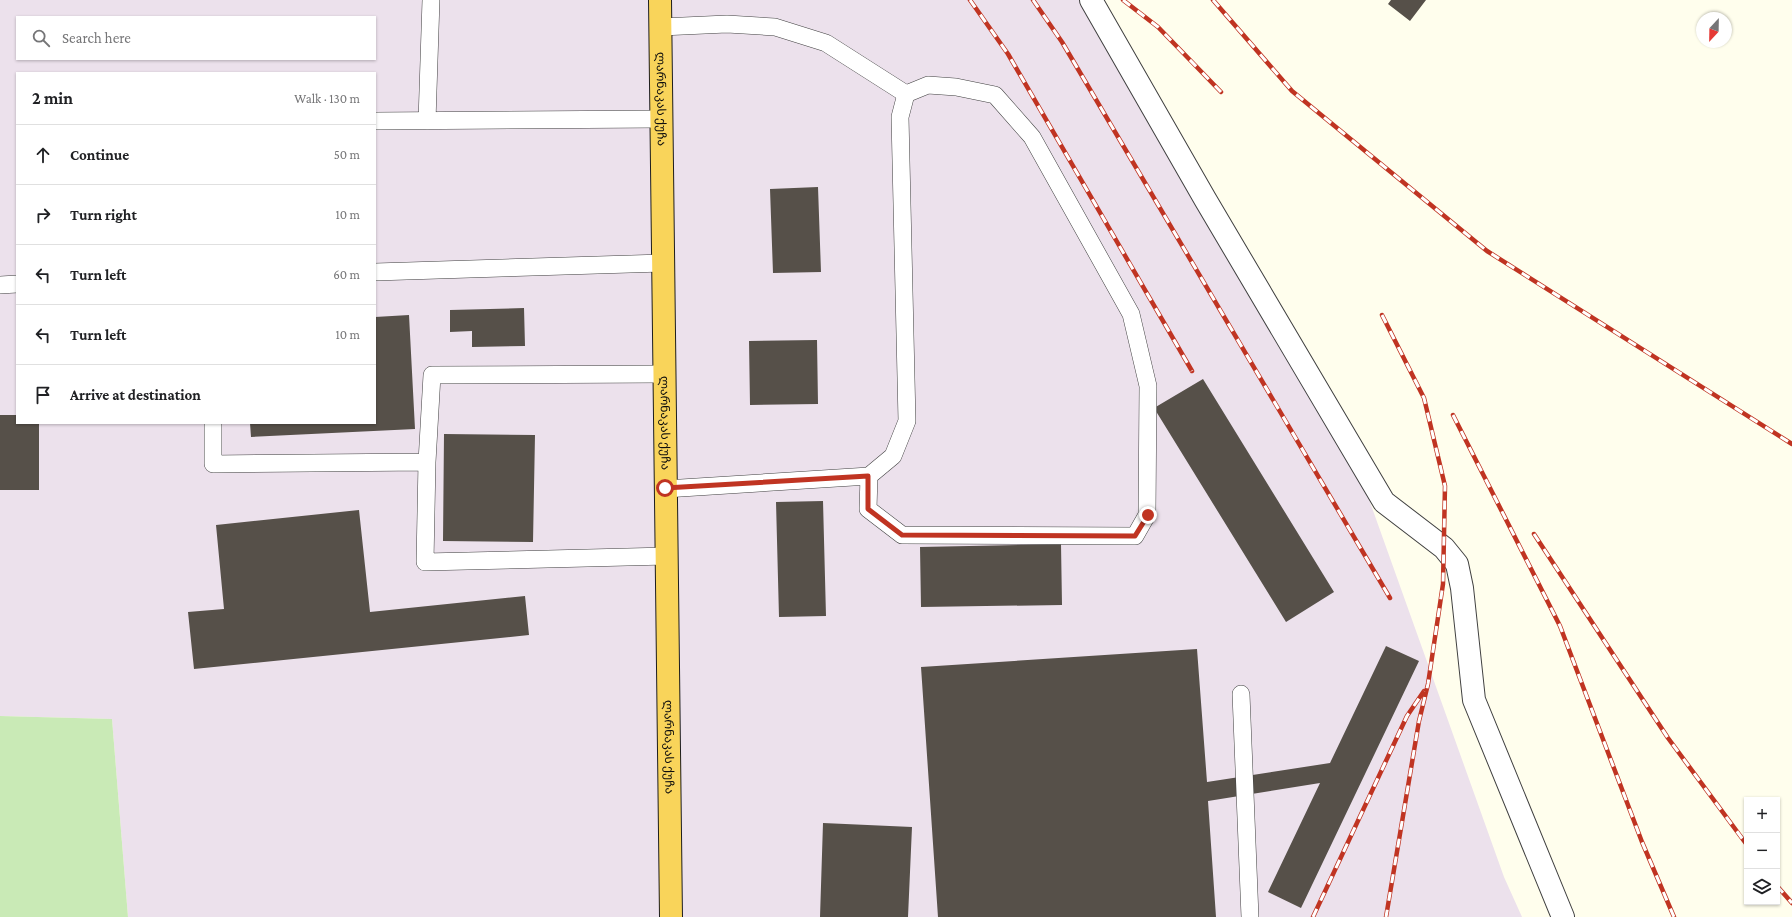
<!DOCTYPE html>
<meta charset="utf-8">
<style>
body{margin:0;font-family:"Crimson Pro","Noto Sans Georgian",serif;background:#f6f6f6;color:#202124}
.controls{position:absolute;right:12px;bottom:12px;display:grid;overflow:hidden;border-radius:0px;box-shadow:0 1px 3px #0004}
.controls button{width:36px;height:36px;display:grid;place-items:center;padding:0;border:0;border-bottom:1px solid #e0e0e0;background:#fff;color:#202124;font:20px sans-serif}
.compass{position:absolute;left:1696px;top:12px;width:36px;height:36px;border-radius:50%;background:#fff;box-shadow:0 1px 3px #0004;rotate:202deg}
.stop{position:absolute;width:12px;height:12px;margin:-9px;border:3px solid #c03422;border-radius:50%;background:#fff}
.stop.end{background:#c03422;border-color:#fff;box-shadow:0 1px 4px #0008}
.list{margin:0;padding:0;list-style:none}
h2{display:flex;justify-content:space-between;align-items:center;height:52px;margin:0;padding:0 16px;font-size:17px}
h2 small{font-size:13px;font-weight:400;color:#757577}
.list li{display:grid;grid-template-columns:26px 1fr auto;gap:12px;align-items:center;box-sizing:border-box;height:60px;padding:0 16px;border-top:1px solid #e0e0e0}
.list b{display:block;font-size:15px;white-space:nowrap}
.list em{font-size:13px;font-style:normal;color:#757577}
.icon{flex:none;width:22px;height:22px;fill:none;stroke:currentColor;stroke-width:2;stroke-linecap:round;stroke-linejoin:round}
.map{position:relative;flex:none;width:1792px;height:917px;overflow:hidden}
.search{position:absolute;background:#fff;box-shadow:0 1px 3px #0004;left:16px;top:16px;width:360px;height:44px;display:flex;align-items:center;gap:10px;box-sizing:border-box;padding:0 14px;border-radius:0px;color:#757577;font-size:15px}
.panel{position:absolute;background:#fff;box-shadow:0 1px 3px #0004;left:16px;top:72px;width:360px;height:352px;border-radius:0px}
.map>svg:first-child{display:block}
</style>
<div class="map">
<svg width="1792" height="917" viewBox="0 0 1792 917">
<rect width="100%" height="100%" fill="#fffeed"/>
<path fill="#ece1ec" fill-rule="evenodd" d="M0 0H1092L1346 435 1504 877 1522 917H128L112 719 0 716ZM17 17H375V59H17ZM17 73H375V423H17Z"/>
<path fill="#c9eab6" d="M0 716 112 719 128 917H0Z"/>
<path fill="#565049" d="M1391 0H1426L1410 21 1388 4Z
M818 187 821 272 773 273 770 189Z
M524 308 525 346 472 347V331L450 332V310Z
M409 315 415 429 251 437 250 423H375V317Z
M817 340 818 404 750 405 749 341Z
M1203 379 1334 592 1286 622 1154 408Z
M0 415H17V423H39V490H0Z
M444 434 535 435 533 542 443 541Z
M823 501 826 616 779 617 776 502Z
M359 510 370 612 525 596 529 635 194 669 188 612 224 609 216 525Z
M1061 544 1062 605 921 607 920 547Z
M1386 646 1419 661 1301 908 1268 892 1320 783 1208 801 1216 917H938L921 667 1197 649 1207 782 1330 763Z
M823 823 912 827 908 917H820Z"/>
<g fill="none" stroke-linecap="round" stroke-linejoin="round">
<g stroke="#404040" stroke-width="18">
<path id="service" d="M661 27 727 24 775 27 826 43 906 94
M375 121 661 119
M427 121 431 0
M375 272 663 263
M0 285 17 284
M213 423V464L427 462 425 562 667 556
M427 462 432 375 664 374
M665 489 869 476 893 456 907 421 900 117 906 94 928 85 956 87 995 95 1032 137 1131 314 1148 386 1147 515 1135 536 902 535 868 509 869 476
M1241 694 1250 917"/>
</g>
<g stroke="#404040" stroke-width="24">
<path id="minor" d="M1091 0 1205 199 1384 502 1444 548 1457 564 1462 588 1474 700 1563 917"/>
</g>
<g stroke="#1e1e1e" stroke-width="24">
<g id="trunk">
<path id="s1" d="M660 0 671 917"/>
</g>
</g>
<use href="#service" stroke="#fff" stroke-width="17"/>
<use href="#minor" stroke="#fff" stroke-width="22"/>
<use href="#trunk" stroke="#f9d45a" stroke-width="22"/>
<g stroke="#c03422" stroke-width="4.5">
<path id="rail" d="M970 0 1008 54 1192 371
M1033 0 1062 42 1390 598
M1123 0 1158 27 1221 92
M1213 0 1292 91 1487 251 1792 444
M1382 315 1424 398 1445 486 1443 584 1428 684 1419 721 1386 917
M1453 415 1560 626 1642 842 1674 917
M1534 534 1668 738 1747 845
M1777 886 1792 903
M1313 917 1407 716 1424 691"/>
</g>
<use href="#rail" stroke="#fff" stroke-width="3" stroke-dasharray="9" stroke-linecap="butt"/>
</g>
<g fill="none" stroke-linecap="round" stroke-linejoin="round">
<path stroke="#c03422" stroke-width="5" d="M665 488 868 476V509L902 535 1135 536 1148 515"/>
</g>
<g text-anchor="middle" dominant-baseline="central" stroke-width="4" stroke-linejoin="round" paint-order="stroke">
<g font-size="12" fill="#0d0d0d" stroke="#fff">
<text stroke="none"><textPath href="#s1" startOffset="99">ლარნაკას ქუჩა</textPath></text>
<text stroke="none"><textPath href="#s1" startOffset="423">ლარნაკას ქუჩა</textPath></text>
<text stroke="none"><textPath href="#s1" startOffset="747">ლარნაკას ქუჩა</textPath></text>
</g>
</g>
</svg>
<div class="controls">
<button>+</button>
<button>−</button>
<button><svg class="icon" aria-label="layers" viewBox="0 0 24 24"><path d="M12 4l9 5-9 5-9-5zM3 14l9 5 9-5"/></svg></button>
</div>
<svg class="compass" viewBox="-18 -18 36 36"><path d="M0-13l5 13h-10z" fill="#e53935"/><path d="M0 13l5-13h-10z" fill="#757577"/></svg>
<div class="stop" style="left:665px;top:488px"></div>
<div class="stop end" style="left:1148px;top:515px"></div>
<div class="search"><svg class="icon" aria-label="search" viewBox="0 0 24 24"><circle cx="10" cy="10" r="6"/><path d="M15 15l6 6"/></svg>Search here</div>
<section class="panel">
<h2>2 min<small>Walk · 130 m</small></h2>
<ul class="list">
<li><svg class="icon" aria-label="ahead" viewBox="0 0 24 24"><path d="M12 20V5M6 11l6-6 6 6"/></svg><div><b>Continue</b></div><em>50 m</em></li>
<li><svg class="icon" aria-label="right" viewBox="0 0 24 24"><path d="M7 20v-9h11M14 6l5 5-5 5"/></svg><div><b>Turn right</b></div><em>10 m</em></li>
<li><svg class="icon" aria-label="left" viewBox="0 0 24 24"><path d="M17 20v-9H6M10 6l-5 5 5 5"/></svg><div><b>Turn left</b></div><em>60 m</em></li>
<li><svg class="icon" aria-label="left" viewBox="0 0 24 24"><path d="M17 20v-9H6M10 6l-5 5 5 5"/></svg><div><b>Turn left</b></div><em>10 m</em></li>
<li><svg class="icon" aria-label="arrive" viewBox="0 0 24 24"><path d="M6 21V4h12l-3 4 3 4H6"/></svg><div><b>Arrive at destination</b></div></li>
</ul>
</section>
</div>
